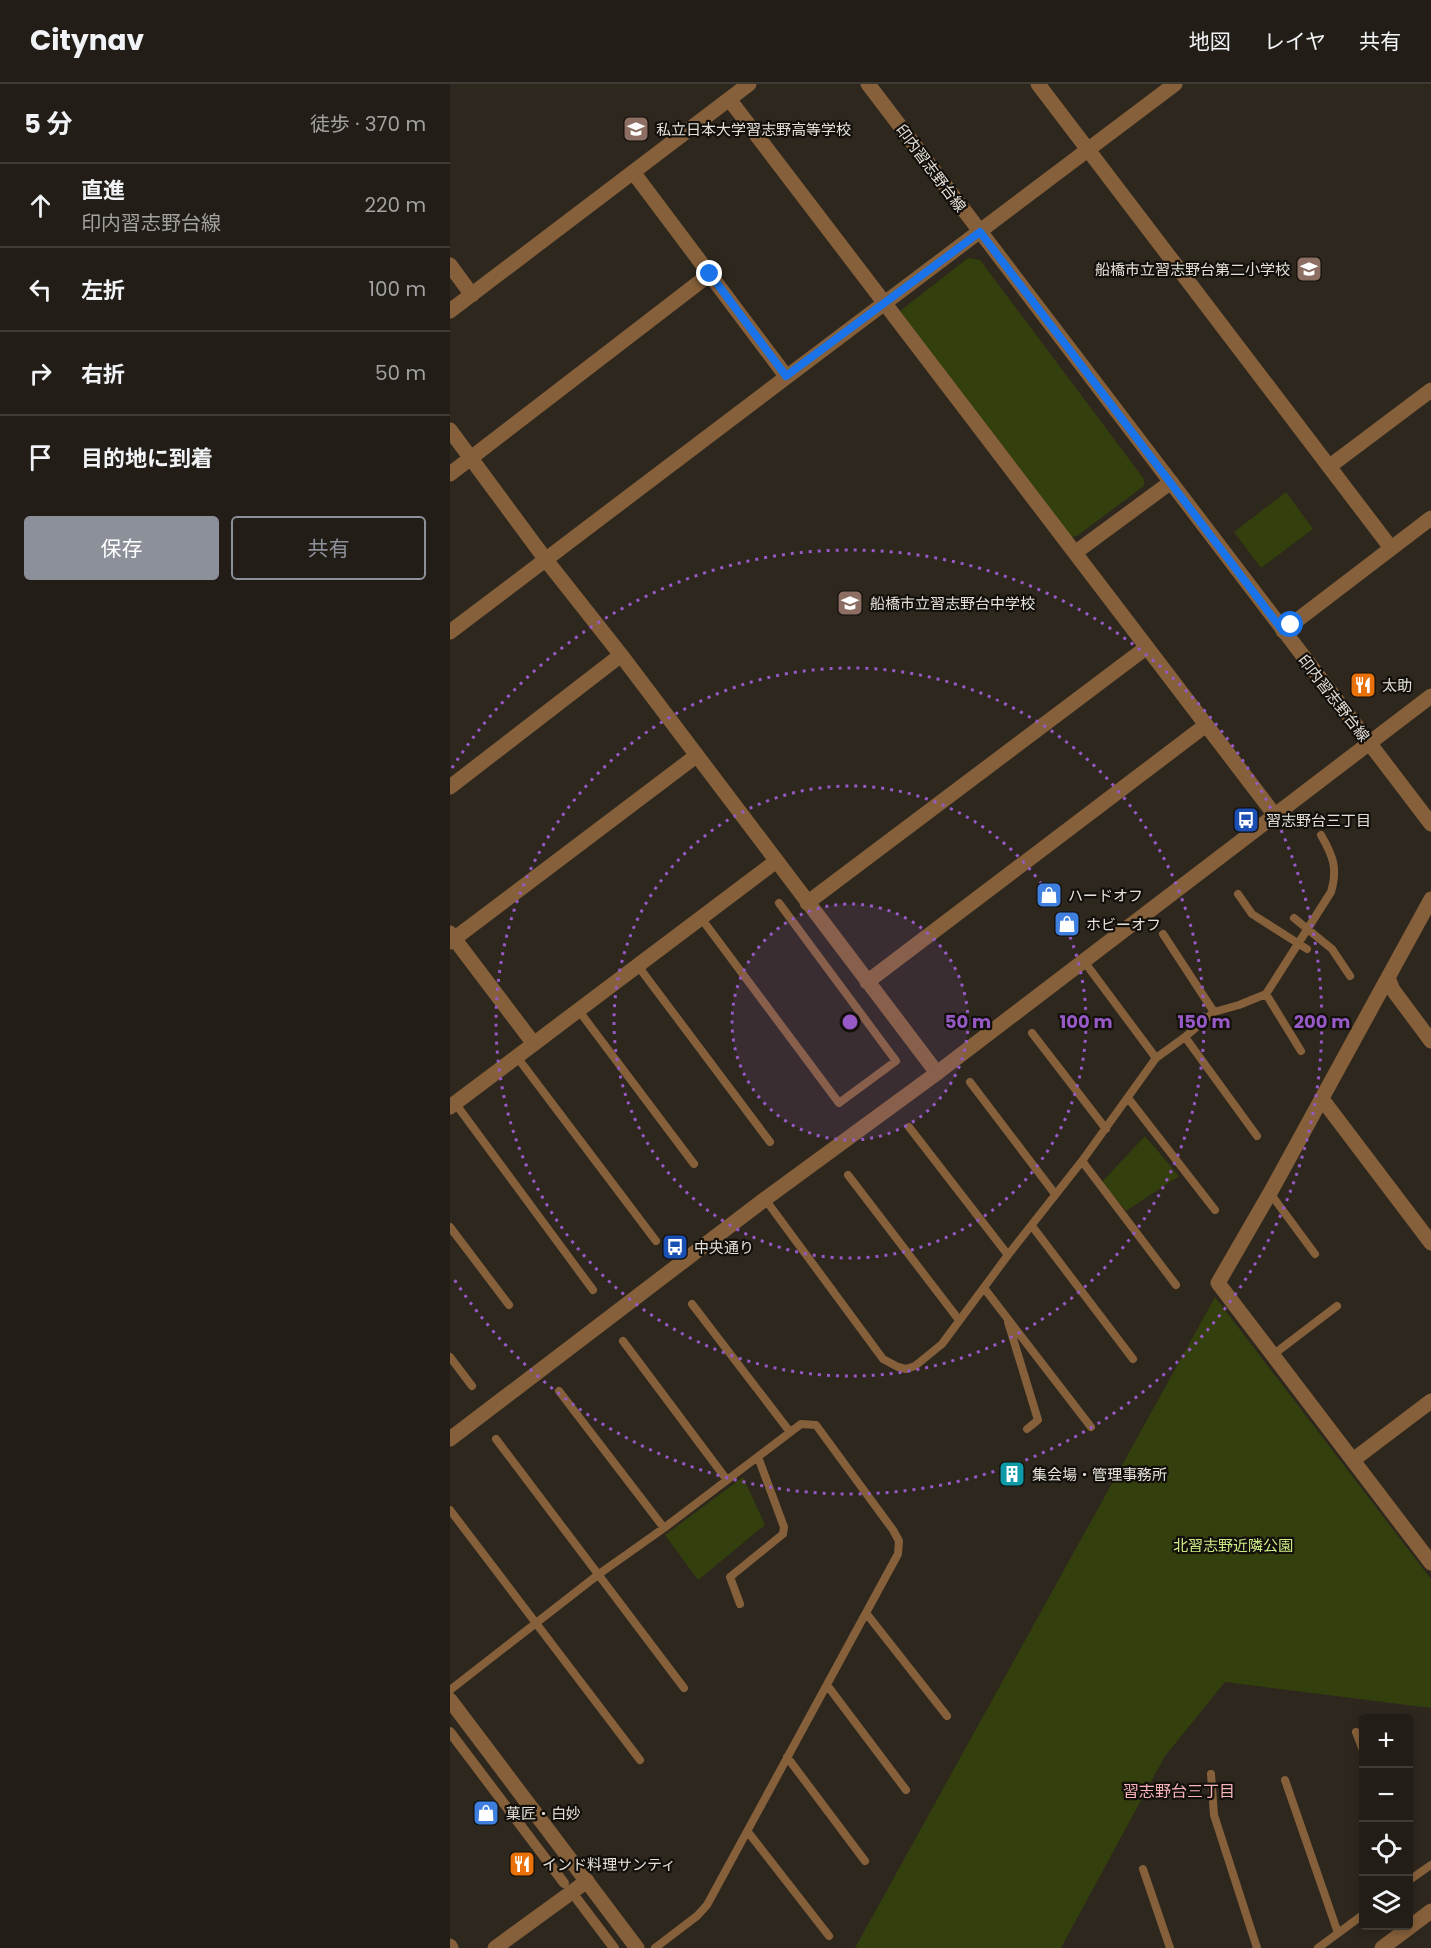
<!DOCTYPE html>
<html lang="ja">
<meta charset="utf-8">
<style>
body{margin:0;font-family:Poppins,"Noto Sans JP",sans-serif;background:#2e2a23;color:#f1f3f6}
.controls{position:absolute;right:18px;bottom:18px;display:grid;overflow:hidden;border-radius:6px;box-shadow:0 3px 9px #0003}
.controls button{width:54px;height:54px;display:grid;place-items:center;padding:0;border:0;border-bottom:2px solid #3f3b35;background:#221d16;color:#f1f3f6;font:30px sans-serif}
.stop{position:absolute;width:18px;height:18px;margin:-14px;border:4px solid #1a73e8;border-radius:50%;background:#fff}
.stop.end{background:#1a73e8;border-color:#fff;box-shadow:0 2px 6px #0008}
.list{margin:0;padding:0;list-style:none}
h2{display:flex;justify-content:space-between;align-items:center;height:78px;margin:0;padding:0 24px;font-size:26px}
h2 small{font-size:20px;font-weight:400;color:#a2a2a1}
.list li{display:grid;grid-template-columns:39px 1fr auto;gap:18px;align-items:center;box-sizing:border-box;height:84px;padding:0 24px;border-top:2px solid #3f3b35}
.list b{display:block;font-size:22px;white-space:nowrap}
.list p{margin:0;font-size:20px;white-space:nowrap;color:#a2a2a1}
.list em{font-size:20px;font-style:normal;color:#a2a2a1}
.actions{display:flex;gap:12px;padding:18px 24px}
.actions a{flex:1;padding:14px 0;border:2px solid #8c9099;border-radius:6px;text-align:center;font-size:21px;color:#8c9099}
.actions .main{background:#8c9099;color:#fff}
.icon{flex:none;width:33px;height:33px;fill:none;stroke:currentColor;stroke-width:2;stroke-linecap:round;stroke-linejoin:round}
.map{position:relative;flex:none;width:981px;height:1864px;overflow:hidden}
header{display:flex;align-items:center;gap:36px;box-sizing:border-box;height:84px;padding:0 30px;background:#221d16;border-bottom:2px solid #3f3b35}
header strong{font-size:28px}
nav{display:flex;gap:33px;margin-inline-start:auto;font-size:21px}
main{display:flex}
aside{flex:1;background:#221d16}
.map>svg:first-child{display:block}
</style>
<header>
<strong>Citynav</strong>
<nav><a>地図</a><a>レイヤ</a><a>共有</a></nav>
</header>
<main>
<aside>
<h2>5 分<small>徒歩 · 370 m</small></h2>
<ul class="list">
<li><svg class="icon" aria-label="ahead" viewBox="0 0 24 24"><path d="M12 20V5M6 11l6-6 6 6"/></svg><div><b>直進</b><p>印内習志野台線</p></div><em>220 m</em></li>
<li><svg class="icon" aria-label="left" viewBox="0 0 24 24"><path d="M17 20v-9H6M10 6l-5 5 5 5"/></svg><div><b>左折</b></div><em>100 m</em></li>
<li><svg class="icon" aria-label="right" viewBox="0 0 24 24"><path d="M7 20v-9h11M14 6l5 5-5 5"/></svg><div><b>右折</b></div><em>50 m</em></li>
<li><svg class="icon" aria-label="arrive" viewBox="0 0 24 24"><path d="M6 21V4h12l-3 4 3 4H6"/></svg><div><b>目的地に到着</b></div></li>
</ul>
<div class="actions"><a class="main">保存</a><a>共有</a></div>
</aside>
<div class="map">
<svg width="981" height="1864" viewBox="0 0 981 1864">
<rect width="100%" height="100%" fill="#2e271e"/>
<path fill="#333f0d" d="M518 174 530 176 694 395V402L627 452 619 453 450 227Z
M836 408 863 445 811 484 784 448Z
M695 1052 729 1092 676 1127 652 1098Z
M765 1213 981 1495V1624L775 1598 715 1672 611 1864H405Z
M293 1393 315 1441 248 1496 215 1451Z"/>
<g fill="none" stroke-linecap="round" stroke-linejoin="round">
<path stroke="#86603a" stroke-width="8" d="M788 810 802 830 857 865
M251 834 389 1019 446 977 329 819
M844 834 882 865 900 892
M713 850 764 928
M633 876 706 974
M188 882 320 1058
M816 910 851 967
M129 927 244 1080
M582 949 656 1045
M735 953 807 1052
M67 973 206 1157
M520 998 605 1110
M678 1014 765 1126
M5 1019 143 1206
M459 1043 558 1171
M632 1077 726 1201
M398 1091 509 1236
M820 1109 865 1170
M315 1115 433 1275 448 1283 456 1285 465 1282 492 1260 558 1171 632 1077 706 974 735 953 764 928 789 921 816 910 881 808C888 784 883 772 871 751
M582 1142 683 1275
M0 1143 59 1221
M534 1204 641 1343
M242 1220 340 1348
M558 1238 588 1336 577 1345
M173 1257 277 1396
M824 1270 887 1222
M0 1273 22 1302
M109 1307 214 1444
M46 1355 234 1604
M0 1426 190 1676
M290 1520 280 1493 333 1450 334 1443 308 1373
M416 1529 497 1632
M377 1601 456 1706
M0 1606 149 1490 214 1444 351 1340 366 1341 443 1446 449 1457 448 1470 257 1821 247 1832 205 1864
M906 1648 914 1669
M337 1673 415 1777
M761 1690 764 1731 807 1864
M835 1696 888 1849
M298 1748 379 1852
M693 1785 720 1864
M958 1797 981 1781
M868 1864 914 1830"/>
<path stroke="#86603a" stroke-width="10" d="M0 1648 114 1799
M127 1815 164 1864"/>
<path stroke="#86603a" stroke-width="15" d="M588 0 941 464
M279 15 824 730
M183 88 336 292
M0 181 22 211
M0 227 299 0
M0 346 96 476 171 571 487 989
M880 382 981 306
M0 390 260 190
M626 468 721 398
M833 547 981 434
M0 548C242 365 482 182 725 0
M0 703 171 571
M981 815 820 1109 768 1199 981 1479
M357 819 697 563
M0 849 84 960
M0 858 246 672
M938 894 943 906 981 957
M417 898 756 641
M872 1015 981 1159
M0 1023 325 778
M903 1376 981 1317
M0 1862 1 1864
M45 1864 137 1797"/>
<path stroke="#86603a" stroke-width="15" d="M418 0 981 740
M0 1355 315 1115 487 989 981 612
M0 1616 187 1864
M932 1864 981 1827"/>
</g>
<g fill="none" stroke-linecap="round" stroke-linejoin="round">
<path stroke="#1a73e8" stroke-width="8" d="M260 190 336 292 530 148 833 547 841 541"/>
</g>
<circle cx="400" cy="938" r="118" fill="#9659c6" fill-opacity=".12"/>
<g fill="none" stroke="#9659c6" stroke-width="3" stroke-dasharray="3 6">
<circle cx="400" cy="938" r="118"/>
<circle cx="400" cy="938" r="236"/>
<circle cx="400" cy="938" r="354"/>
<path d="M2 684A472 472 0 1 1 2 1192"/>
</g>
<defs>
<g id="school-square" transform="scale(1.35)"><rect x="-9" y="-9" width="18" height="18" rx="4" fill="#8d6e63" stroke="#13100c"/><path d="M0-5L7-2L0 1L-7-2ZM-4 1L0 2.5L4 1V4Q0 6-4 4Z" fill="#fff"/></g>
<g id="restaurant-square" transform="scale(1.35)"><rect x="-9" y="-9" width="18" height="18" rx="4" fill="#e8710a" stroke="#13100c"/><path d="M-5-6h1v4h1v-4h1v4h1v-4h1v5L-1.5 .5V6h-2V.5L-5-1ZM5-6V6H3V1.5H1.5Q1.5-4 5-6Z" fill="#fff"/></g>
<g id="bus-square" transform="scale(1.35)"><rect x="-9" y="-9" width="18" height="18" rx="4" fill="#1a4fb4" stroke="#13100c"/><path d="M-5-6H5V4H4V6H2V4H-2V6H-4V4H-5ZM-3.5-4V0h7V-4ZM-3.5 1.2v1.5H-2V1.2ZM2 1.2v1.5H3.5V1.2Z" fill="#fff"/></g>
<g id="shop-square" transform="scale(1.35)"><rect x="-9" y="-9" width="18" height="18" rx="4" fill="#3f7fe0" stroke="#13100c"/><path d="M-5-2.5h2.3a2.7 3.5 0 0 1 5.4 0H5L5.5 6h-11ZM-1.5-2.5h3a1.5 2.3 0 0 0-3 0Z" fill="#fff"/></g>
<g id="building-square" transform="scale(1.35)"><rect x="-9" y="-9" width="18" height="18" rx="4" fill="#0f9aa8" stroke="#13100c"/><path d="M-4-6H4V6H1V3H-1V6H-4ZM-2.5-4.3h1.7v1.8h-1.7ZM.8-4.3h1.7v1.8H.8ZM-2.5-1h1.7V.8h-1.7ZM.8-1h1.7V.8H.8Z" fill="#fff"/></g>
</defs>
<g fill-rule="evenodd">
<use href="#school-square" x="186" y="45"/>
<use href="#school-square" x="859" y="185"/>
<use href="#school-square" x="400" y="519"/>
<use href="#restaurant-square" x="913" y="601"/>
<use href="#bus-square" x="796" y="736"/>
<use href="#shop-square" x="599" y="811"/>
<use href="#shop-square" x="617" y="840"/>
<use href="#bus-square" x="225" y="1163"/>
<use href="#building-square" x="562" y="1390"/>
<use href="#shop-square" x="36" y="1729"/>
<use href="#restaurant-square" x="72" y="1780"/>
</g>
<g text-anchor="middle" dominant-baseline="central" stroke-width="4.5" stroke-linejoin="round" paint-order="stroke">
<g font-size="15" fill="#e5e1da" stroke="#13100c" text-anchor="start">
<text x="206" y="45">私立日本大学習志野高等学校</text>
<text x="840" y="185" text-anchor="end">船橋市立習志野台第二小学校</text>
<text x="420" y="519">船橋市立習志野台中学校</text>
<text x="932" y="601">太助</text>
<text x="816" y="736">習志野台三丁目</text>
<text x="618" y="811">ハードオフ</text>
<text x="636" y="840">ホビーオフ</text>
<text x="244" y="1163">中央通り</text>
<text x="582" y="1390">集会場・管理事務所</text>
<text x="56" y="1729">菓匠・白妙</text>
<text x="92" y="1780">インド料理サンティ</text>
</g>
<g font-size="15" fill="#e5e1da" stroke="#13100c">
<text transform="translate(481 84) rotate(53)">印内習志野台線</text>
<text transform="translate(884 614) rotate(52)">印内習志野台線</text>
</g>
<g font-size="15" fill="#ceec86" stroke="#13100c">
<text x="783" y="1461">北習志野近隣公園</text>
</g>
<g font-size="16" fill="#f8b4ba" stroke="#13100c">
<text x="729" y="1707">習志野台三丁目</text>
</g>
</g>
<circle cx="400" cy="938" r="9" fill="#9659c6" stroke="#13100c" stroke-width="3"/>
<g font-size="18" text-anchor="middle" font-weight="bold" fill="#9659c6" stroke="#13100c" stroke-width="4.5" stroke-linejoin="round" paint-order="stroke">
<text x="518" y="944">50 m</text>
<text x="636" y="944">100 m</text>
<text x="754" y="944">150 m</text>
<text x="872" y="944">200 m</text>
</g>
</svg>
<div class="controls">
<button>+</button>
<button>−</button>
<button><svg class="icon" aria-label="locate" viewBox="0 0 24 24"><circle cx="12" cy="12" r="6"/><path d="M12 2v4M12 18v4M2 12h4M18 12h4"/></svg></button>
<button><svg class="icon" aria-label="layers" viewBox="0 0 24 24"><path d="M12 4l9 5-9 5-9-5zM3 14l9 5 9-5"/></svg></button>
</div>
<div class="stop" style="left:841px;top:541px"></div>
<div class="stop end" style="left:260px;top:190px"></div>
</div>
</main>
